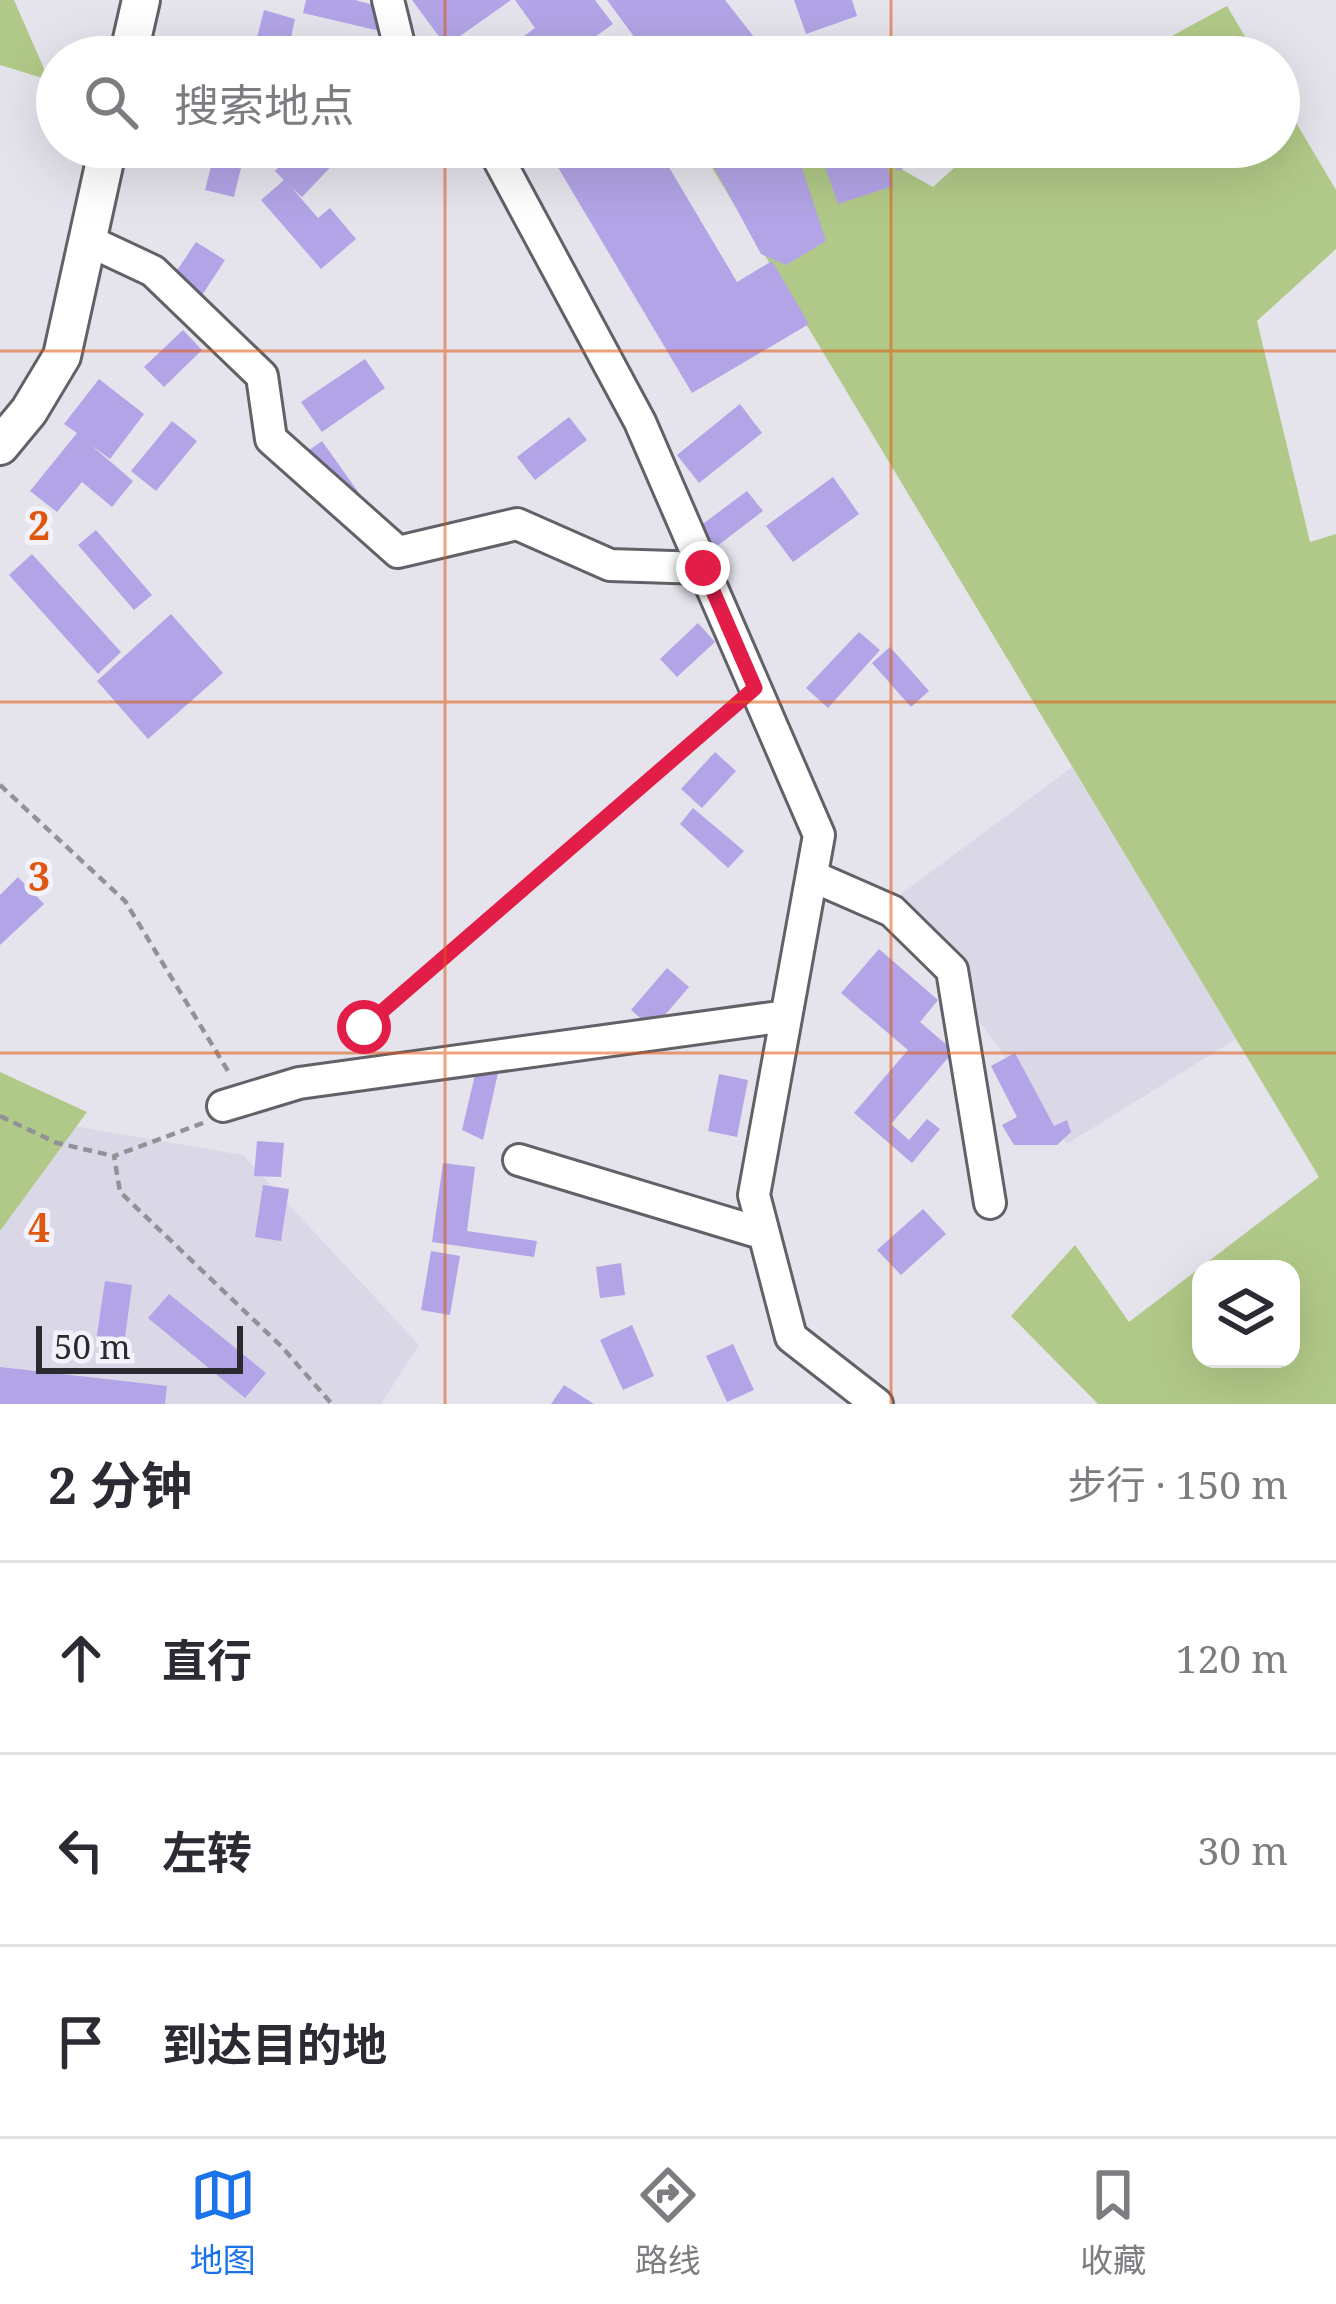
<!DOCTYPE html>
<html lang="zh">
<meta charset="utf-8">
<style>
body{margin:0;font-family:"Noto Serif","Noto Sans SC",serif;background:#f7f7f7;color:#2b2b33}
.controls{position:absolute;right:36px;bottom:36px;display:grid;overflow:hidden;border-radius:24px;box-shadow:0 12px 48px #0002}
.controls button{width:108px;height:108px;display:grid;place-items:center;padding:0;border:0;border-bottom:3px solid #e1e1e2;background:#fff;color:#2b2b33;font:60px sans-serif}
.scale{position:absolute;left:36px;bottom:30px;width:207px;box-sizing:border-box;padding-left:12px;border:6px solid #2b2a2e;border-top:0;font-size:33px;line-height:42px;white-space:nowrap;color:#2b2a2e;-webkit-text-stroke:9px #f3f1fa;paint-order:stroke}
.stop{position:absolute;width:36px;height:36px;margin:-27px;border:9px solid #e11d48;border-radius:50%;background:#fff}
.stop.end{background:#e11d48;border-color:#fff;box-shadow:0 3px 12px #0008}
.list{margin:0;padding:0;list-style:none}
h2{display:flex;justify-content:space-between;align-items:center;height:156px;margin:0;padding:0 48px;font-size:51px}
h2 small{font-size:39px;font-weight:400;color:#7c7c81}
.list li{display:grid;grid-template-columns:78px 1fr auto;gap:36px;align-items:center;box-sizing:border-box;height:192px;padding:0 48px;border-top:3px solid #e1e1e2}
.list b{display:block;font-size:45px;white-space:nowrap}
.list em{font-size:39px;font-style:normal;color:#7c7c81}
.icon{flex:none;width:66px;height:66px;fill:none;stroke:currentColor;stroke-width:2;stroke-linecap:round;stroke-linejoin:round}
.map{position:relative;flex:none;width:1336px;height:1404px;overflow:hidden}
.search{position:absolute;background:#fff;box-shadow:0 12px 48px #0002;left:36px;right:36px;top:36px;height:132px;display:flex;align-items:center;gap:30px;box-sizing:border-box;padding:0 42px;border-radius:66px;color:#7c7c81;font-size:45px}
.sheet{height:732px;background:#fff}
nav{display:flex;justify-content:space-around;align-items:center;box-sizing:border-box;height:168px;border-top:3px solid #e1e1e2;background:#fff;font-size:33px;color:#7c7c81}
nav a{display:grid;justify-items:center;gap:6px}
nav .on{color:#1a73e8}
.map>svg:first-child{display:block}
</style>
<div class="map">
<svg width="1336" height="1404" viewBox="0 0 1336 1404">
<rect width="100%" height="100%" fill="#e5e4ec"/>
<path fill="#dad8e7" d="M1072 767 1236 1039 1067 1144 893 900Z
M74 1126 243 1155 419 1345 381 1404H0V1227Z"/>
<path fill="#b1c988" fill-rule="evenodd" d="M0 0H14L49 80 0 65Z
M1227 6 1257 57H1133Z
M1279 94 1336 190V249L1257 321 1310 542 1336 534V1404H1098L1011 1316 1075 1245 1129 1322 1319 1177 711 166 747 147H862L933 187 977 147H1279ZM1201 1269H1291V1359H1201Z
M0 1072 87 1112 0 1231Z"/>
<path fill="#b2a4e6" d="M306 0H355L377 6 380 31 303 13Z
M412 0H511L446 46Z
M515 0H595L613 24 567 57H495L535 28Z
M607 0H725L754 37 724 57H649Z
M794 0H852L857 16 806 34Z
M264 10 295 19 287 57H252Z
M216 147H246L234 197 205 190Z
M298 147H338L344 153 302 197 292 188 318 218 330 208 356 239 321 269 261 200 284 180 275 171Z
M574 147H657L737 282 772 261 809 324 692 393 553 159Z
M703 147H795L826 241 786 265 761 254Z
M818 147H880L893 186 838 204Z
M887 147H959V148L896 171Z
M196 242 225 260 195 306 166 287Z
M183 330 202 350 164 387 144 367Z
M365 359 385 388 322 432 301 402Z
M99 379 144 414 110 459 91 445 133 481 112 507 82 482 57 512 30 491 77 433 64 424Z
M740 404 762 433 699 483 677 455Z
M569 417 587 440 535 480 517 457Z
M172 421 197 441 156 491 131 471Z
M322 441 371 510 295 460Z
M833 477 859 514 793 562 766 526Z
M747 491 763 511 712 550 696 529Z
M96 530 152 595 134 610 78 545Z
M32 554 121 652 98 674 9 575Z
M171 614 223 673 148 739 97 681Z
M698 623 715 642 677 677 660 659Z
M859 632 880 650 828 708 806 688Z
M890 647 929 691 911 707 872 663Z
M715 752 736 771 702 808 681 789Z
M693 808 744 851 728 868 680 824Z
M18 877 44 904 0 945V895Z
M879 949 938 1000 920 1022 954 1051 891 1124 909 1140 927 1119 940 1129 912 1163 854 1113 908 1050 841 993Z
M667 968 689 987 653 1029 631 1010Z
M1015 1053 1054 1126 1067 1120 1071 1132 1057 1145H1014L1002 1125 1017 1117 991 1066Z
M478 1062 500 1064 483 1140 462 1130Z
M719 1074 748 1080 737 1137 708 1131Z
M257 1141 284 1143 281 1177 254 1176Z
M443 1163 475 1167 467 1231 537 1241 534 1257 432 1242Z
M263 1185 289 1189 281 1241 255 1237Z
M923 1209 946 1234 901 1275 877 1250Z
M431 1251 460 1256 450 1315 421 1310Z
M621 1263 625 1295 600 1298 596 1267Z
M105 1281 132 1285 124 1345 96 1341Z
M169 1294 266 1373 245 1398 148 1318Z
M632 1325 654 1376 623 1390 600 1340Z
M733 1344 754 1390 727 1402 706 1356Z
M0 1367 167 1386 165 1404H0Z
M564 1385 594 1404H551Z"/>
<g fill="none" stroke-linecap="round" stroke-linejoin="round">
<g stroke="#626168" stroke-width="36">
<path id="minor" d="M388 0 402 57
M492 147 640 422 819 835 754 1195 791 1337 877 1404
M87 240 153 271 262 376 271 439 398 552 517 524 610 565 703 568
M812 876 892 911 952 970 990 1203
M223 1106 299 1083 786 1016
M519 1160 764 1234"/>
</g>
<g stroke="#626168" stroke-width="42">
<path id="tertiary" d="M128 57 141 0
M0 446 29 411 62 356 108 147"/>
</g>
<path stroke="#929197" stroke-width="4.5" stroke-dasharray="9 6" stroke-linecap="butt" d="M0 785 125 901 228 1071 227 1076
M364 1027 733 708
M0 1116 57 1143 114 1156
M203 1123 114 1156 120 1192 281 1346 332 1404"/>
<use href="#minor" stroke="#fff" stroke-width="30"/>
<use href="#tertiary" stroke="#fff" stroke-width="36"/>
</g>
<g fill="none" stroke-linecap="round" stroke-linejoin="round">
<path stroke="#e11d48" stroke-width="15" d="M364 1027 755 688 703 568"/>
</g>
<path fill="none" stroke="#df570e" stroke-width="3" stroke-opacity="0.55" d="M445 0V57M891 0V57M445 147V1404M891 147V1404M0 351H1336M0 702H1336M0 1053H1336"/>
<g font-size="39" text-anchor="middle" font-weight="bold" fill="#df570e" stroke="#f3f1fa" stroke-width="10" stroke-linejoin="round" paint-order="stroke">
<text x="39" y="540">2</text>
<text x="39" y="891">3</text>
<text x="39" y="1242">4</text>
</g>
</svg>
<div class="controls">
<button><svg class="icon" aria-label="layers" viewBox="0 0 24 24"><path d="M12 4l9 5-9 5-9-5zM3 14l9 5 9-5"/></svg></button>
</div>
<div class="scale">50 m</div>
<div class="stop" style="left:364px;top:1027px"></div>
<div class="stop end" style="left:703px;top:568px"></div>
<div class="search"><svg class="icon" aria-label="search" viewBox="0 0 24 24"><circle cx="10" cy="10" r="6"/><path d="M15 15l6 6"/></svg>搜索地点</div>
</div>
<section class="sheet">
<h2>2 分钟<small>步行 · 150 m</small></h2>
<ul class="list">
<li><svg class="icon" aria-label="ahead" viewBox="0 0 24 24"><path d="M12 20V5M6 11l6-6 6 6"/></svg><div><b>直行</b></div><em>120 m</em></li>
<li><svg class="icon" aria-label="left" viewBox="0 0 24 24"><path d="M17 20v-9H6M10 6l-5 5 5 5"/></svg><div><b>左转</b></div><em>30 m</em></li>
<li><svg class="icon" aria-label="arrive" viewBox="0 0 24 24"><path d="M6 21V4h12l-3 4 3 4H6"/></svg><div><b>到达目的地</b></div></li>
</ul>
</section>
<nav>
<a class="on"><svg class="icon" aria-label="map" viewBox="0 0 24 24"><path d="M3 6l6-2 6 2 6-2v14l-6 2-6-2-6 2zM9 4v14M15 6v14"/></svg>地图</a>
<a><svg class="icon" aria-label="directions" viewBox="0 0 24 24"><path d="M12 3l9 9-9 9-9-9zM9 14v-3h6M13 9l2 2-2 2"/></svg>路线</a>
<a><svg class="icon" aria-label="saved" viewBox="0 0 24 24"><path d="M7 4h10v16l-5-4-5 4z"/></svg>收藏</a>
</nav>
